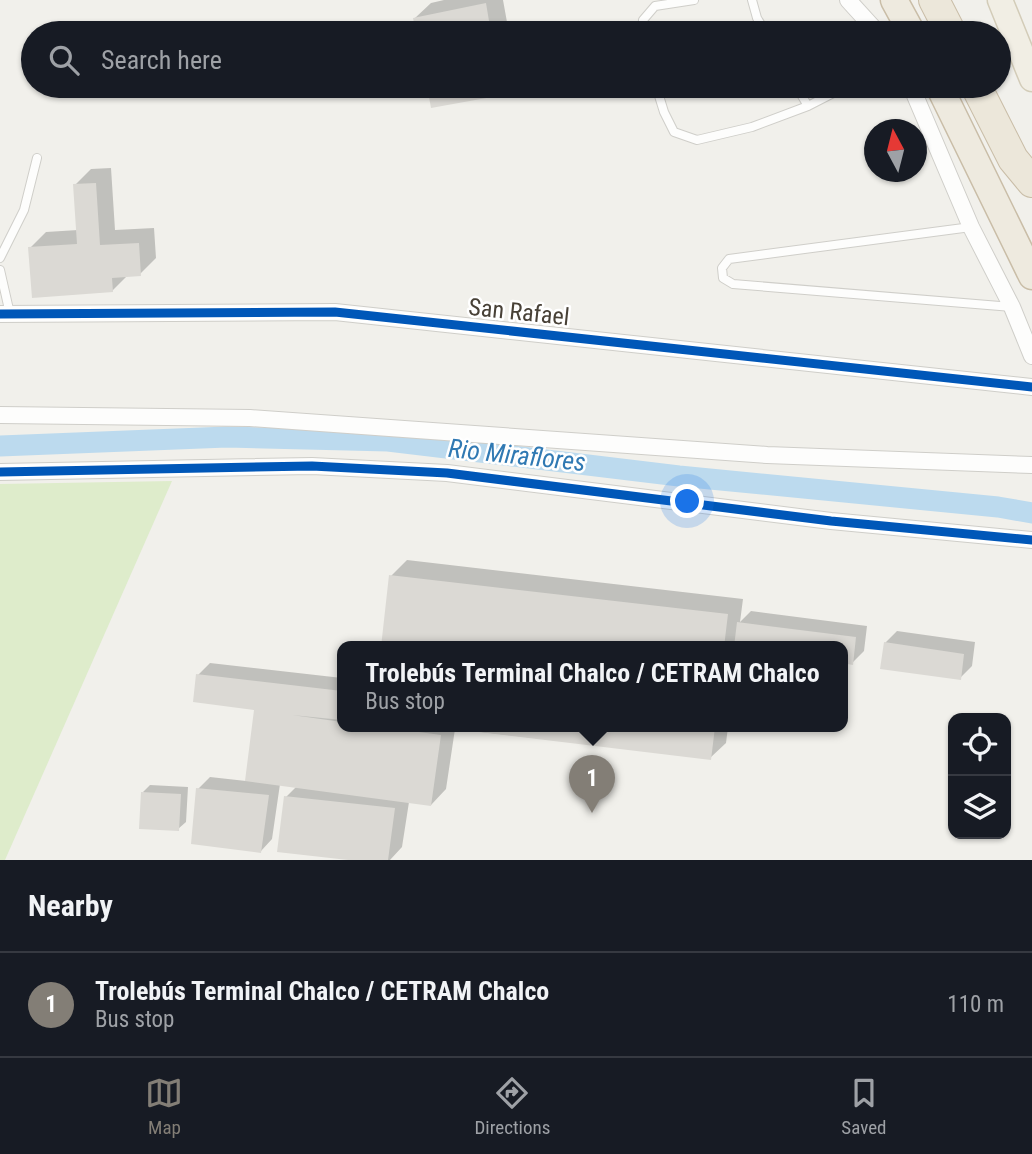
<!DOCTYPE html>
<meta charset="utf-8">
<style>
body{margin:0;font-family:"Roboto Condensed",sans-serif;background:#20242c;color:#f1f3f6}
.controls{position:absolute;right:21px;bottom:21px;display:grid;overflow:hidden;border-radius:14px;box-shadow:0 2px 5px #0004}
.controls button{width:63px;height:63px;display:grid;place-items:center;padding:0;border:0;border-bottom:2px solid #363941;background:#171b24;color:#f1f3f6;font:35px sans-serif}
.compass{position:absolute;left:864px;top:119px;width:63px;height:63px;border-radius:50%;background:#171b24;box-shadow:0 2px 5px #0004;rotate:353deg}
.you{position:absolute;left:688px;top:502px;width:24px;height:24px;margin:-18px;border:5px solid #fff;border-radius:50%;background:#1a73e8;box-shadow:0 0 0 10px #1a73e833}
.badge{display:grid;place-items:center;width:46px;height:46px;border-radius:50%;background:#837e76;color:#fff;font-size:23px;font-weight:700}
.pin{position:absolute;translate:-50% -58px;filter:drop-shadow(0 2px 4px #0008)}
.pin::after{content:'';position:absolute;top:37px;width:24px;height:21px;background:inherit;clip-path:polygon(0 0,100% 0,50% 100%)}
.popup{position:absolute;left:337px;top:641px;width:511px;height:91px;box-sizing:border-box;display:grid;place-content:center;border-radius:14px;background:#171b24;filter:drop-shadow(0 2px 5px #0005);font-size:23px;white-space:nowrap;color:#9ea1a6}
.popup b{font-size:26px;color:#f1f3f6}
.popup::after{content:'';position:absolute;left:50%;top:100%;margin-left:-14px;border:14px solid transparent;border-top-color:#171b24}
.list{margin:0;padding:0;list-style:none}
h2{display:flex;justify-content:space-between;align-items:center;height:91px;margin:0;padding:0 28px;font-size:30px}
h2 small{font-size:23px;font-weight:400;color:#9ea1a6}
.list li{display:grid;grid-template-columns:46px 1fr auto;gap:21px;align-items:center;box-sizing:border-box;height:105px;padding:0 28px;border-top:2px solid #363941}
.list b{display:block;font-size:26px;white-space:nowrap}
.list p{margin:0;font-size:23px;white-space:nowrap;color:#9ea1a6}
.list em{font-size:23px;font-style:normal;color:#9ea1a6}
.icon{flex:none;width:38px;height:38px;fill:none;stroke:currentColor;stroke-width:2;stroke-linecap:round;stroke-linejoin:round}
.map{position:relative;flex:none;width:1032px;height:860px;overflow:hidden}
.search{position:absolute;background:#171b24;box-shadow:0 2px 5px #0004;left:21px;right:21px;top:21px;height:77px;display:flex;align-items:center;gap:18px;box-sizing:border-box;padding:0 24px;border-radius:38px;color:#9ea1a6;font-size:26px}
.sheet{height:196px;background:#171b24}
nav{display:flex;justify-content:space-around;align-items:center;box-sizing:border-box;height:98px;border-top:2px solid #363941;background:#171b24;font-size:19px;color:#9ea1a6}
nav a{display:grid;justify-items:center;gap:4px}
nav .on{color:#837e76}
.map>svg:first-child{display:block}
</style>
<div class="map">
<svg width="1032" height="860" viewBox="0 0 1032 860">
<rect width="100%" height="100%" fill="#f1f0eb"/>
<path fill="#deeccb" d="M172 481 5 860H0V484Z"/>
<path fill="#0003" d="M444 0H503L509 33H418L415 18 431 3Z
M428 86H510L502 93 432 106Z
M111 168 115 230 154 228 156 258 140 274 128 275 112 291 30 248 46 232 78 230 75 185 91 169Z
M407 560 743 599 740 622 751 611 867 626 864 651 852 663 842 647H383L391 576Z
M897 631 975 642 972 666 960 678 885 643Z
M210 663 342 678V727H728L726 743 710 758 455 729 446 789 431 805 409 802 402 847 390 860H363L286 797 297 786 280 784 272 839 261 851 198 789 210 777 246 781 256 711 198 675Z
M150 785 188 787 186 822 178 829 143 792Z"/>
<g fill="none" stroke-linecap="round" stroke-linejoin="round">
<path stroke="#bcdaee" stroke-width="21" d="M0 446 227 437 388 441 679 476 998 507 1032 513"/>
</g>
<path fill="#dbd9d4" d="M486 3 491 33H416L413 18Z
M427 86H502L503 95 431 108Z
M96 183 100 245 139 243 141 276 112 278 113 292 32 298 28 247 77 244 73 184Z
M389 575 728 614 724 647H381Z
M737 622 856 637 853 665 842 663V647H734Z
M884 642 964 654 961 680 880 669Z
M196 674 342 691V720L292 715 342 722V727H382L441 735 431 806 245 781 254 710 193 702Z
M438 727H715L711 760Z
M196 788 269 795 261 853 191 844Z
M141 792 181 794 179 831 139 829Z
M284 796 395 808 388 860H348L277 852Z"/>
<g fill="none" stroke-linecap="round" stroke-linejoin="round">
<g stroke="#cfcec9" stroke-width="10">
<path id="service" d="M752 0 757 18 766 33
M642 33 643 20 655 6 694 0
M656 86 664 112 674 132 697 140 752 127 808 106 847 86
M796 86 808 106
M971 227 729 259 722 268 723 278 733 284 1012 307
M0 258 24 210 37 158
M0 270 10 314"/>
</g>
<g stroke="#cfcec9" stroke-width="18">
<path id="minor" d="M848 0 878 33
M911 86 971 227 1012 307 1032 356
M0 314 335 312 1032 387
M0 415 250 418 767 455 1032 465
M0 472 312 466 447 473 831 521 1032 540"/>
</g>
<g stroke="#d3ccb8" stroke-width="27">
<path id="primary" d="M1000 0 1032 79"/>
</g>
<g stroke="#c9bda7" stroke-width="29">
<path id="trunk" d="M894 0 912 33
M939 86 1032 276"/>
</g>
<g stroke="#c9bda7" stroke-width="32">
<path id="motorway" d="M934 0 951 33
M976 86 1013 159 1032 182"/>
</g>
<use href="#service" stroke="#fdfdfc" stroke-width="8"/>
<use href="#minor" stroke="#fdfdfc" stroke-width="16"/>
<use href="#primary" stroke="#f1eee4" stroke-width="24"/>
<use href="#trunk" stroke="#eeeadf" stroke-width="26"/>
<use href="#motorway" stroke="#ece7da" stroke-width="30"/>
<g stroke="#fff" stroke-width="13">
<path id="cycleway" d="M0 314 335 312 1032 387
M0 472 312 466 447 473 831 521 1032 540"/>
</g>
<use href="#cycleway" stroke="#0057b8" stroke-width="9"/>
</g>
<g text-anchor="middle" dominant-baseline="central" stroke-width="5" stroke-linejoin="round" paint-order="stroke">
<g font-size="24" fill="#484137" stroke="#fff">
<text transform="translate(519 312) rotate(6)">San Rafael</text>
</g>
<g font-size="26" font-style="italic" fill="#3079b3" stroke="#fff">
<text transform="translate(517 455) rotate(6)">Rio Miraflores</text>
</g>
</g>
</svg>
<div class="controls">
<button><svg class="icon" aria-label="locate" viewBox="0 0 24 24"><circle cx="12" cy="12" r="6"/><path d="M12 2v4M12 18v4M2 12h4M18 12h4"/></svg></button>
<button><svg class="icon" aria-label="layers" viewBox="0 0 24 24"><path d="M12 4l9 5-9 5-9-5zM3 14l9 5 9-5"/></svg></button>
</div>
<svg class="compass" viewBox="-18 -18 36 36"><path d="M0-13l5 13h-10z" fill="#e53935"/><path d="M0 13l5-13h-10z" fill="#9ea1a6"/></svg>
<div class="you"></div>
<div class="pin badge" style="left:592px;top:813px">1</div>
<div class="popup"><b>Trolebús Terminal Chalco / CETRAM Chalco</b>Bus stop</div>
<div class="search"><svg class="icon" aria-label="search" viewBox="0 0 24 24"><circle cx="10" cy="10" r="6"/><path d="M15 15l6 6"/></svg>Search here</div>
</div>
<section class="sheet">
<h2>Nearby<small></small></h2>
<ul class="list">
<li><span class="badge">1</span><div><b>Trolebús Terminal Chalco / CETRAM Chalco</b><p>Bus stop</p></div><em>110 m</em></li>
</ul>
</section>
<nav>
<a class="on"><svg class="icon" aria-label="map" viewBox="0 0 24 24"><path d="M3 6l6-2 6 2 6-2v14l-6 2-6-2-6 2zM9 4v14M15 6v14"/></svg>Map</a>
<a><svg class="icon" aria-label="directions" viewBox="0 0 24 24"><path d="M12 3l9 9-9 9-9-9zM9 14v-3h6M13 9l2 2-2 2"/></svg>Directions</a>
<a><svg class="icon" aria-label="saved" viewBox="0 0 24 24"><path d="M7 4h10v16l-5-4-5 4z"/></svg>Saved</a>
</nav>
